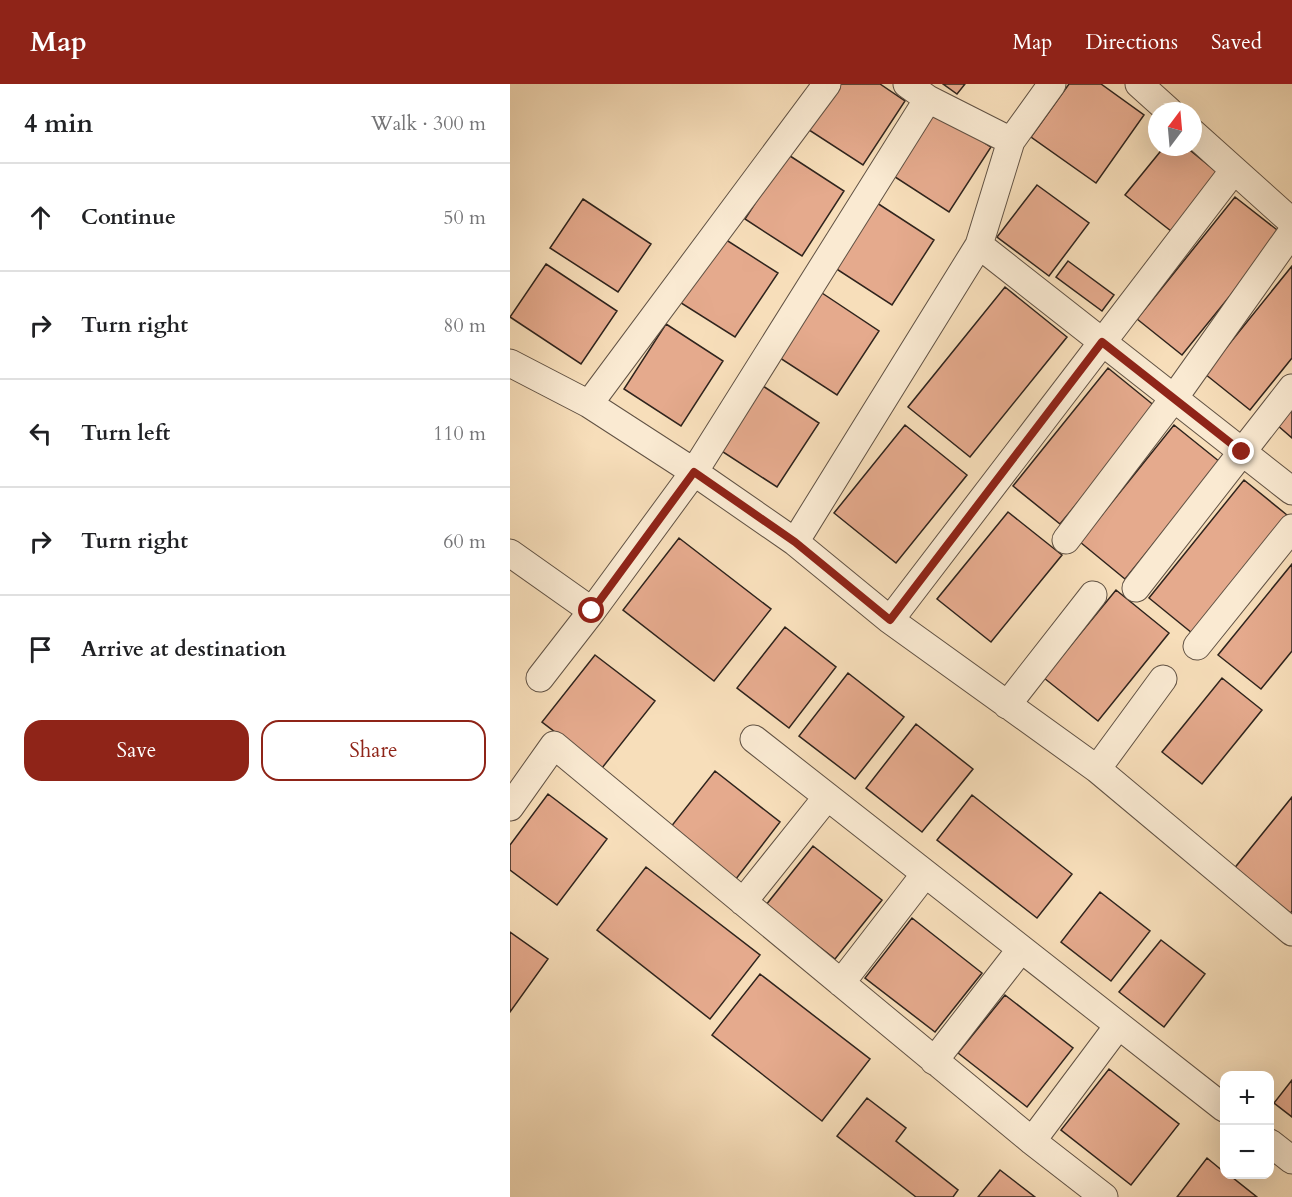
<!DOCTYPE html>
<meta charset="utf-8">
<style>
body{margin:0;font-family:Cardo,serif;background:#f6f6f6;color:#202124}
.controls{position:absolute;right:18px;bottom:18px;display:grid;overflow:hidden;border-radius:12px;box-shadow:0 6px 24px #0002}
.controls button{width:54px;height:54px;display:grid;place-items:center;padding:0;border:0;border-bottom:2px solid #e0e0e0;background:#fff;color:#202124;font:30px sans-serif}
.compass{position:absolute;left:638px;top:18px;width:54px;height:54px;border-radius:50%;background:#fff;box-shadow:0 6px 24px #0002;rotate:16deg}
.stop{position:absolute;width:18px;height:18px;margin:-14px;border:4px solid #8f2418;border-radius:50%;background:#fff}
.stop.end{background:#8f2418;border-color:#fff;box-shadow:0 2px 6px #0008}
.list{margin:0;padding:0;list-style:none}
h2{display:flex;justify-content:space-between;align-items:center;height:78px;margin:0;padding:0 24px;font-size:26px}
h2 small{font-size:20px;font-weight:400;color:#757577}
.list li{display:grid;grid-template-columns:39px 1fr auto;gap:18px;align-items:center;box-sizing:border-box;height:108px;padding:0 24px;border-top:2px solid #e0e0e0}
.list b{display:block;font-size:22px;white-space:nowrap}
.list em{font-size:20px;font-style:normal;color:#757577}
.actions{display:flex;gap:12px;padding:18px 24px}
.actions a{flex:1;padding:14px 0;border:2px solid #8f2418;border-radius:18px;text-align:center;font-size:21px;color:#8f2418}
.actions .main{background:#8f2418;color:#fff}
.icon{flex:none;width:33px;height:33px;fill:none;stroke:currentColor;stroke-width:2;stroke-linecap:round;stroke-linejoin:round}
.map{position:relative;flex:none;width:782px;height:1113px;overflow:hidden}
header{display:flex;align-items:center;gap:36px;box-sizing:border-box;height:84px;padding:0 30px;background:#8f2418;color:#fff}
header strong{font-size:28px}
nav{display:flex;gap:33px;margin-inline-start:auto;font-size:21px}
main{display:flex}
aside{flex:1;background:#fff}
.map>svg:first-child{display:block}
</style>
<header>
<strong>Map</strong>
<nav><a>Map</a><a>Directions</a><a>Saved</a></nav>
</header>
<main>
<aside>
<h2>4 min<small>Walk · 300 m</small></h2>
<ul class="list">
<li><svg class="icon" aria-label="ahead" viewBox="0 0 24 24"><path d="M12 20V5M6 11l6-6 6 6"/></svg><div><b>Continue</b></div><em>50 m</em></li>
<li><svg class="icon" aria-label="right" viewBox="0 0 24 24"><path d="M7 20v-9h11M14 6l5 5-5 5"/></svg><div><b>Turn right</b></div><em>80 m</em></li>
<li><svg class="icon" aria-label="left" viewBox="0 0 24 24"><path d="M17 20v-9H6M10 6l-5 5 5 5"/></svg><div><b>Turn left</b></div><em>110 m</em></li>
<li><svg class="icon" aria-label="right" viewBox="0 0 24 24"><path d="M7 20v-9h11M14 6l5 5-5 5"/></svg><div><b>Turn right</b></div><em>60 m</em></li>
<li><svg class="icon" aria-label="arrive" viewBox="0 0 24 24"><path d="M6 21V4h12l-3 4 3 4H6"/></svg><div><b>Arrive at destination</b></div></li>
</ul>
<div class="actions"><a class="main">Save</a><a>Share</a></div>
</aside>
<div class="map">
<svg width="782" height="1113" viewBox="0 0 782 1113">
<rect width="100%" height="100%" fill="#f7deba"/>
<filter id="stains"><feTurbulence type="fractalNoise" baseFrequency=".00333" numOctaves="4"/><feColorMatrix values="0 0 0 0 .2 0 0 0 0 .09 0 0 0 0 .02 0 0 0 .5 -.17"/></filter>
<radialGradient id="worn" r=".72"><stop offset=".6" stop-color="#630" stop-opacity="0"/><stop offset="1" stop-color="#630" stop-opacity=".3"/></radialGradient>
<path fill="#e5aa8d" stroke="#2f241d" stroke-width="1.5" d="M325 0H370L395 17 353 81 296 44Z
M433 0H455L447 10Z
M559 0H591L634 31 586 99 521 53Z
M424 26 481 63 439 128 382 91Z
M654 63H676L708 89 661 147 615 111Z
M277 70 334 107 292 172 235 135Z
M527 101 579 139 539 192 487 153Z
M725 113 771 149 672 271 627 235Z
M73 115 141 160 108 208 40 164Z
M367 119 424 156 382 221 325 184Z
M210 152 268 189 225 253 168 217Z
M558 177 604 211 592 227 546 193Z
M36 180 107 227 71 280 0 233Z
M782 182V274L740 326 695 290Z
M495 203 557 253 460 373 398 323Z
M312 209 369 247 327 311 270 274Z
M156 240 213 277 171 342 114 305Z
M598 284 646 323 550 440 503 402Z
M253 302 309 339 267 403 210 366Z
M782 322V354L767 341Z
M395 341 457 391 386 479 324 429Z
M664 341 710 378 615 495 570 458Z
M734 396 777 431 682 549 639 514Z
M498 428 552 471 481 558 427 515Z
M169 454 261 525 204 597 113 526Z
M782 480V567L751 605 708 571Z
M606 506 659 549 588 637 534 594Z
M275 543 326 583 279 644 227 604Z
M85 571 145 617 92 684 32 638Z
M338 589 394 633 345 695 289 652Z
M712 594 752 626 692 700 652 668Z
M406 640 463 685 412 748 356 704Z
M205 687 270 738 222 800 156 749Z
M38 710 97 755 47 821 0 786V761Z
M462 711 562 790 527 834 427 756Z
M782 713V827L779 831 723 786Z
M303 762 372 816 325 875 256 821Z
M136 783 250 871 200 935 87 846Z
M590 808 640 847 601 897 551 858Z
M402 834 472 889 425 948 355 894Z
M0 848 38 875 0 928Z
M651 856 695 890 654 943 609 908Z
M250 890 360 975 312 1037 202 951Z
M495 911 563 964 517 1023 448 969Z
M599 985 669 1040 621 1101 551 1046Z
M782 996V1033L764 1019Z
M357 1014 396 1044 386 1057 448 1106 443 1113H406L327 1052Z
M697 1074 714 1088V1090H718L747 1113H667Z
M490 1086 525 1113H468Z"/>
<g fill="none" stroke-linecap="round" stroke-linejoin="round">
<g stroke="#615244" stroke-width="29">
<path id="minor" d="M397 0 418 15 501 57
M629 0 659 27
M683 49 782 138
M469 161 782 407
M0 279 79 320 184 388 285 458 380 536 587 685 782 848
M79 320 317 0
M556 456 664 314 782 148
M285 458 469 161 501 57 542 0
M0 469 82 527
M626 504 782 304
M380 536 724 86
M687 562 782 444
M30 594 82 527 184 388 418 15
M497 621 583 511
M244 655 714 1024
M587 685 653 595
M0 723 44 661 522 1057 594 1113
M233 818 317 713
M331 899 415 790
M424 977 511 865
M522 1057 608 942
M760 1059 782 1076"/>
</g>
<use href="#minor" stroke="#faead2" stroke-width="27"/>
</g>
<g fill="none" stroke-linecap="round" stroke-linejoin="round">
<path stroke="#8f2418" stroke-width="8" d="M82 527 184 388 285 458 380 536 592 258 732 368"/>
</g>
<rect width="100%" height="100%" filter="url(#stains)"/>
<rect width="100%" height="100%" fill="url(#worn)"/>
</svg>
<div class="controls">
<button>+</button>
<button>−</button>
</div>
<svg class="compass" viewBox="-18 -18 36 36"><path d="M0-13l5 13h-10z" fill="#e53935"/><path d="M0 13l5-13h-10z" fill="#757577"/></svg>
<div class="stop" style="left:82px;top:527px"></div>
<div class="stop end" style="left:732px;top:368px"></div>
</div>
</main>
